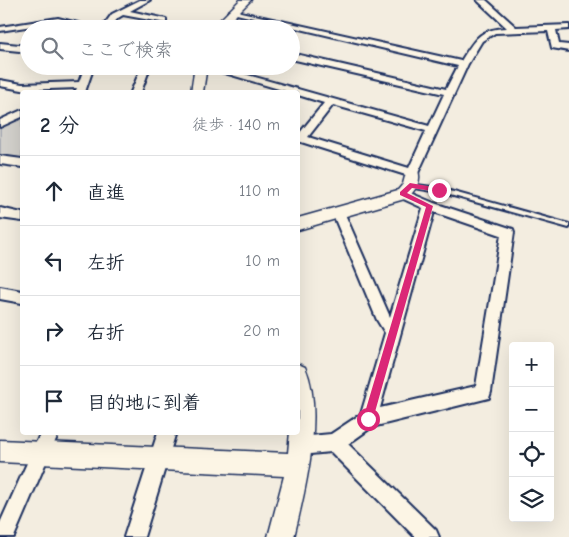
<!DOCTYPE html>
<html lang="ja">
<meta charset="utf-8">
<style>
body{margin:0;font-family:"Comic Neue","Klee One",sans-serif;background:#f6f6f7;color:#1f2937}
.controls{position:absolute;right:15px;bottom:15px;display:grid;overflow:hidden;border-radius:5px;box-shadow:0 5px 20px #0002}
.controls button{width:45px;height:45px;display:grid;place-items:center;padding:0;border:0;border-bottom:1px solid #e0e1e3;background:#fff;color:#1f2937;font:25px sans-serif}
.stop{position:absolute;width:15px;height:15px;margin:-11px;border:4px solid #db2777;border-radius:50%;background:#fff}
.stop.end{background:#db2777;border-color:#fff;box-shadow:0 1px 5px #0008}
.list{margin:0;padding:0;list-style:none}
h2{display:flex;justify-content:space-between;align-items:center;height:65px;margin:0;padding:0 20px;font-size:21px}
h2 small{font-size:16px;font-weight:400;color:#747a83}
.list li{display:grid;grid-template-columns:32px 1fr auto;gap:15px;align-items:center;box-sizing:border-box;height:70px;padding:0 20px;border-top:1px solid #e0e1e3}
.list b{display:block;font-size:19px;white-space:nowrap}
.list em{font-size:16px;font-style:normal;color:#747a83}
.icon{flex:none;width:28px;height:28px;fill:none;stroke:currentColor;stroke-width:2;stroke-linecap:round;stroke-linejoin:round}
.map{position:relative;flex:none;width:569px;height:537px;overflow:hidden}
.search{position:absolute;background:#fff;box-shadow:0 5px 20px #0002;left:20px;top:20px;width:280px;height:55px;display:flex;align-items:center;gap:12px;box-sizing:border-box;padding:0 18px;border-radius:28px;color:#747a83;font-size:19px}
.panel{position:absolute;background:#fff;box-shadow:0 5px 20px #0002;left:20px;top:90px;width:280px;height:345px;border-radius:5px}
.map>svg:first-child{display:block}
</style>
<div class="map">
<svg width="569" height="537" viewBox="0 0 569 537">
<rect width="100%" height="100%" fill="#f3ede0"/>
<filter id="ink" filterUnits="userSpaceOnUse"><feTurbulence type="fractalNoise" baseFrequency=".02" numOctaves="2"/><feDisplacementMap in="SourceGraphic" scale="10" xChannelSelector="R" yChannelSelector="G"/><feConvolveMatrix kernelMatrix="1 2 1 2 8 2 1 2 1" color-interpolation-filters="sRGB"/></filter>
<g filter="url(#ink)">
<path fill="#d3d1cc" stroke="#778095" d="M22 117V158L0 155V128Z"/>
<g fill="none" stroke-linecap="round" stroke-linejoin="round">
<g stroke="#1b2f5e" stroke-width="4">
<path id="service" d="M410 184 439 188 569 224V228L439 192 408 187 407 186Z"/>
</g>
<g stroke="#1b2f5e" stroke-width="4">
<path id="minor" d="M140 0H150L130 11 166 19V23L123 15 118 18 109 29H101L112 14Z
M477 0H486L516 27 569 25V29L556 30 559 44 569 45V51L552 48 548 31 495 33 482 41 468 64 418 173 412 177 298 141V135L324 103 298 95V92H289L201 66H216L429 126 444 94 291 59V53L446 89 458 66 228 12 232 10 461 61C475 39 479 29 507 28ZM333 105 426 131 409 168 308 137Z
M58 18 101 29H85L58 22 0 31V27Z
M0 43 29 46V52L0 49Z
M85 66H94L85 92H75L77 88 22 90 0 86V80L22 84 79 82Z
M142 66H153L149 70 141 92H131Z
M22 110V117L0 127V120Z
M0 156 22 159V167L0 164Z
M403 190 434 203 513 229 514 232 491 392 489 398 372 427 348 444 436 530 439 537H415L331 452 300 455 294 452 291 446 294 440 300 437 331 434 361 414 385 333 377 320 332 212 334 209H342L344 212 390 317 423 208 399 197 397 194ZM434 212 501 235 476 386 380 408Z
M0 208 22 213V221L0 218Z
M0 287 22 291V303L0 299Z
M41 432H59L14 537H0V523Z
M158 432H176L144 537H124Z"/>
</g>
<g stroke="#1b2f5e" stroke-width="3">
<path id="tertiary" d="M240 0H251L222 29H211Z
M195 66H207L203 92H191Z
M412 168 417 169C423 180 415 190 408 198L298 230V218L398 190 403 184 407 169Z
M298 364 305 367C325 412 305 491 294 537H268L284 476 0 462V440L288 453 290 432H298Z"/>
</g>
<use href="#service" fill="#fcf5e5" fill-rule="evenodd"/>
<use href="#minor" fill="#fcf5e5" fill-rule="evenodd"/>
<use href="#tertiary" fill="#fcf5e5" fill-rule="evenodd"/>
</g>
</g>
<path fill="#db2777" d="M410 183 439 188 443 190 439 192 412 188 407 193 433 206 373 419 368 424 363 419 426 207 400 195V192Z"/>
</svg>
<div class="controls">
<button>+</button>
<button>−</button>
<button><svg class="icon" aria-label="locate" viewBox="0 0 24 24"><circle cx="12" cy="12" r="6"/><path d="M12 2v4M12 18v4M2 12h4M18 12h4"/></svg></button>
<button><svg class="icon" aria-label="layers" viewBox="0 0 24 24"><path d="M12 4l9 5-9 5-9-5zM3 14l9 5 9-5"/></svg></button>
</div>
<div class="stop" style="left:368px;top:419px"></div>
<div class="stop end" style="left:439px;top:190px"></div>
<div class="search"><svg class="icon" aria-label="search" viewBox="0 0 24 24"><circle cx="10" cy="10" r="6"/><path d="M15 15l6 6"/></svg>ここで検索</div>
<section class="panel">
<h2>2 分<small>徒歩 · 140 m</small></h2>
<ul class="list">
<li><svg class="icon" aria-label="ahead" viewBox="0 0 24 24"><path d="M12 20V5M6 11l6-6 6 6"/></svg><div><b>直進</b></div><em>110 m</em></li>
<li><svg class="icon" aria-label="left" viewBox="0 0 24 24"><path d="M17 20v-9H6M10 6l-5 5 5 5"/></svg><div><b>左折</b></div><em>10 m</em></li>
<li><svg class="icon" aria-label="right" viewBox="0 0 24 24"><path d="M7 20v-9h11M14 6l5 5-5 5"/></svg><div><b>右折</b></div><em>20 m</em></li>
<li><svg class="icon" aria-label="arrive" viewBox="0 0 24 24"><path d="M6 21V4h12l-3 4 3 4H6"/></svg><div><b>目的地に到着</b></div></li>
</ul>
</section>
</div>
